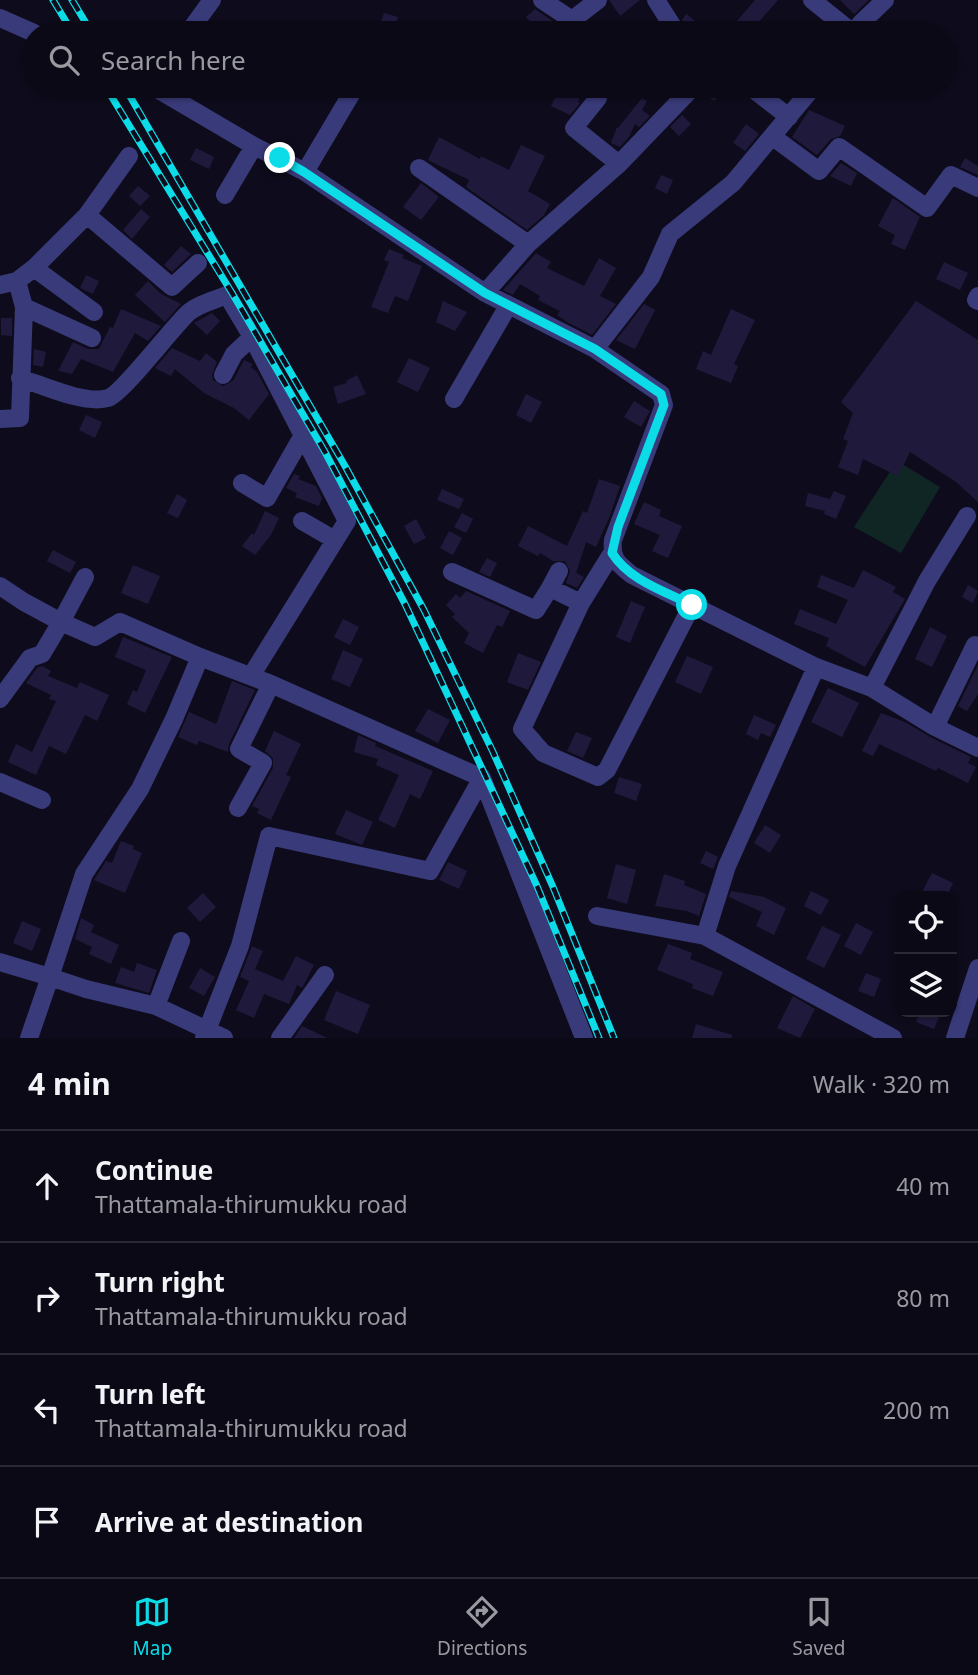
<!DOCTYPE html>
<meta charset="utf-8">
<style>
body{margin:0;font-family:"Noto Sans",sans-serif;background:#13121e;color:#f1f3f6}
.controls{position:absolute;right:21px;bottom:21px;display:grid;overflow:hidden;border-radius:14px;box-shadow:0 2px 5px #0004}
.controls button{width:63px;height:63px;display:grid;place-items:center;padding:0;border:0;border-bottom:2px solid #2a2a34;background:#0a0915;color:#f1f3f6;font:35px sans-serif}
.stop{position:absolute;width:21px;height:21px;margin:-16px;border:5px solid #0bdce8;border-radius:50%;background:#fff}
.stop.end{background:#0bdce8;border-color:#fff;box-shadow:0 2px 7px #0008}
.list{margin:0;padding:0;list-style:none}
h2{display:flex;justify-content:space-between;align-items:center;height:91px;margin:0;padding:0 28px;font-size:30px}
h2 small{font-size:23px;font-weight:400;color:#999aa0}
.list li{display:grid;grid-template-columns:46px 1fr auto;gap:21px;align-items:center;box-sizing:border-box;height:112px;padding:0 28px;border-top:2px solid #2a2a34}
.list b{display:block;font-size:26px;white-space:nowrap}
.list p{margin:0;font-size:23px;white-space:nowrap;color:#999aa0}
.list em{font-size:23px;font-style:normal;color:#999aa0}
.icon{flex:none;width:38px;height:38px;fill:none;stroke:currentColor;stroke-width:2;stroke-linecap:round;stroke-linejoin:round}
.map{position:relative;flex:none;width:978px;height:1038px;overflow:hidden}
.search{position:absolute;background:#0a0915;box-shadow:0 2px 5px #0004;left:21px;right:21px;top:21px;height:77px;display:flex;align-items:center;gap:18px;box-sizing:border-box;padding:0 24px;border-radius:38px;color:#999aa0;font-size:26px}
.sheet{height:539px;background:#0a0915}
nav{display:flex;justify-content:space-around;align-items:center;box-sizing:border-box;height:98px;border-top:2px solid #2a2a34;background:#0a0915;font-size:19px;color:#999aa0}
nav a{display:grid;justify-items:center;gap:4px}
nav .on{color:#0bdce8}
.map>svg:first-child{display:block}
</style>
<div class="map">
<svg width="978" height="1038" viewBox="0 0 978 1038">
<rect width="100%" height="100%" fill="#0e0c1c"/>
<path fill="#102624" d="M897 461 940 487 901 553 854 527Z"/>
<path fill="#1f193c" d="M609 0H640L620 16Z
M755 0H778L749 33 736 22Z
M840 0H869L854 14Z
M535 9 557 24 547 33H541L526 17Z
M384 13 398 17 394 29 380 25Z
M686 14 702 26 696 33H688L682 20Z
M588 22 602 33H572L574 31Z
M566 86H574L583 90 578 102 580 103 570 115 551 106 558 91 562 94Z
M651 86H678L667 97Z
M705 86H726L714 101 703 93Z
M642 98 647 101 642 110 650 116 639 127 635 124 629 137 620 147 611 143 617 127 618 128Z
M809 110 845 126 840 136 831 139 817 155 792 137Z
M682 115 691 124 679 136 670 127Z
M746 124 759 134 745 151 733 143Z
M439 137 480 159 481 156 509 170 521 145 545 156 528 191 550 204 544 215 527 230 466 187 469 180 428 160Z
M196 148 214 157 209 169 190 160Z
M965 158 978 166V175L960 167Z
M841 163 857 173 851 186 830 176Z
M661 175 673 180 667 194 655 188Z
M421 183 439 197 421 220 403 207Z
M138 186 150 196 140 206 129 196Z
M893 198 920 217 905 250 891 244 895 235 878 226Z
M141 209 150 217 132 239 123 230Z
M181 246 191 254 172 272 164 265Z
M389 249 404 255 402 258 422 266 408 301 395 296 388 313 371 307 389 262 384 260Z
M536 253 551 262 547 268 584 286 599 258 616 268 600 296 616 304 592 335 567 322 557 315 560 311 538 300 540 296 520 284 513 295 503 290Z
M944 262 968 273 960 290 936 279Z
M86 275 99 281 93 294 80 288Z
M148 281 161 294 181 304 165 322 135 295Z
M443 301 467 312 455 331 436 322Z
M916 301 978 340V502L956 482 910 452 898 476 863 459 858 475 838 467 848 441 843 439 853 413 841 402Z
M644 304 655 310 635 349 616 340Z
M121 309 161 326 148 341 135 333 113 372 81 359 72 374 58 371 73 342 88 349H99L110 327 113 328Z
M731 309 755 320 734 364 738 366 731 383 696 369 703 351 711 355Z
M212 313 220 321 207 335 194 323Z
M1 318H12V336L1 335Z
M172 348 200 361 206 353 217 362 212 375 213 380 223 386 233 381 244 360 253 364 251 367 257 372 269 394 249 420 234 408 204 393 175 369 171 376 155 368Z
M34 349 46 352 43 367 33 365Z
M409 358 430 368 418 392 397 382Z
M357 375 366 394 338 404 333 387 347 383 346 381Z
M526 394 542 402 531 423 516 415Z
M634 401 650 411 641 427 624 417Z
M86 415 102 422 95 438 79 430Z
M294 474 300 476 298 479 316 486 322 498 319 506 295 497 297 493 286 488Z
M599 479 620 486 609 518 596 547 586 542 576 573 584 577 577 588 566 583 570 571 565 561H553L540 553 538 556 518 546 528 526 567 546 583 511 587 513Z
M442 489 464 499 459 509 437 500Z
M834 491 846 496 836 519 824 514 825 511 805 506 808 493 830 499Z
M177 494 187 500 178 518 167 513Z
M644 502 661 510 659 516 682 526 668 558 652 551 660 535 634 524Z
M265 511 279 518 271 535 255 555 242 546 252 533 254 535Z
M462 513 473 519 466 533 454 527Z
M416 519 426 538 414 544 404 526Z
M449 531 462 538 453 555 440 548Z
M53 550 76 562 70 573 47 561Z
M487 558 497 563 490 577 479 572Z
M133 565 160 576 148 604 121 593Z
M863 570 896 587 893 592 905 599 865 667 826 646 829 638 794 624 800 609 836 624 848 600 817 587 821 575 854 588Z
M968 585 978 591 973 603 962 597Z
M466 591 510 611 502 627 497 625 483 653 464 643 469 633 452 617 455 614 446 605 456 594 460 598Z
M631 601 645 607 630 643 616 637Z
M343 619 359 627 350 645 334 637Z
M930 627 947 636 932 667 915 659Z
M123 637 172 657 145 713 127 704 133 690 137 692 146 670 115 657Z
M343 650 363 659 350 687 331 679Z
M518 653 541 662 528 690 507 682Z
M687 656 713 667 701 694 675 682Z
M978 665V694L967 711 958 706Z
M42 666 51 671 48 676 77 688 80 682 109 695 97 721 85 715 66 754 49 746 36 775 8 762 16 744 32 752 56 701 49 699 51 695 26 683 37 668Z
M232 681 255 690 229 744 228 752 199 741 197 745 178 737 189 712 216 724Z
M828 688 859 703 842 737 811 722Z
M428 709 450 720 438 743 415 731Z
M881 713 905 722 930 737 971 757 968 763 976 767 968 783 938 768 936 771 879 744 873 756 862 751Z
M754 715 776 725 770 737 761 733 758 740 746 734Z
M274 731 301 744 286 775 291 777 271 820 257 813 259 809 252 806 273 768V758L265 751Z
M576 732 592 738 583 758 567 751Z
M358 735 376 743 375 746 433 771 420 799 410 794 395 828 378 820 399 775 376 765 378 759 354 752Z
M619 777 642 784 636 801 614 793Z
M346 810 373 822 362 845 335 834Z
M765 825 781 835 770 853 754 843Z
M121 841 134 846 133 849 142 853 125 893 94 880 106 861 112 863Z
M706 851 718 857 713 869 700 863Z
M448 862 467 871 459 889 439 880Z
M616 864 636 870 627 904 607 898Z
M932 873 953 883 947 896H920Z
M664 874 685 881 684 885 706 894 699 916 687 911 655 906Z
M731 891 764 897 786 908 774 935 756 926 762 912 729 897Z
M811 891 829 900 821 915 804 906Z
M203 893 216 907 200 922 187 908Z
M81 918 94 925 91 932 119 945 111 964 89 954 92 947 75 939Z
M22 921 41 929 32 951 13 943Z
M856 923 873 932 861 955 844 946Z
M822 926 841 935 824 968 806 959Z
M668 944 692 953 690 959 723 972 713 996 692 988 693 984 657 970Z
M252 946 263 951 255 969 283 981 296 956 314 965 302 988 297 985 289 1004 264 994 254 1018 236 1010 249 981 240 977Z
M137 963 157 970 149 993 115 983 121 967 134 972Z
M200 968 215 977 204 996 189 988Z
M866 973 881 979 874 997 858 991Z
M336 991 370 1005 358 1034 324 1020Z
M793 996 815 1009 800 1038 777 1028Z
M920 1012H941L934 1029 916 1022Z
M696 1024 732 1035V1038H692Z
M302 1026 327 1038H294Z"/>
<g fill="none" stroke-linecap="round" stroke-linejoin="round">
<path stroke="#393a79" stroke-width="18" d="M542 0 572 20 598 0
M656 0 677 33
M812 0 853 33
M0 18 34 33
M188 33 212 0
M854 33 861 23 885 0
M152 86 254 146 305 172 485 293 595 349 661 394 664 405 613 540C611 559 617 563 632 575L816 667 872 688 935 727 978 748
M749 86 789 117
M598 98 574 128 619 164
M773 137 819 171 839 147 927 208 951 175 978 188
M419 168 528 244
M305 172 356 86
M225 195 254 146
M87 215 172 287 198 263
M34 268 94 312
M0 285 17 281 34 268 87 215 129 156
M485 293 528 244 619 164 694 86
M978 296 976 300 978 301
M24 307 92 338
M595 349 651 277 670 234 733 183 814 86
M223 375 234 354 252 337
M20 378C42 385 85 405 108 398 121 395 172 328 188 313 198 304 215 300 227 295L252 337 347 521 251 676
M454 399 508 306
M0 419 20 418 24 307 17 281
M242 483 267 498 303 435
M302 521 335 540
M612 553 581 603 522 729 543 753 598 777 607 770 692 605
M452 572 536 610 550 588 581 603
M85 577 61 622 95 637 120 622 200 657 271 684 482 778 430 871 269 836 240 946 204 1038
M0 586 24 602 61 622 42 654 30 658 0 699
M550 588 559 571
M200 657 174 719 140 789 84 874 50 977 86 989 156 1006 224 1038
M872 688 927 581 967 516
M935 727 975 645
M482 778 584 1038
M0 782 42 800
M238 808 263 763 239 749 271 684
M597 916 705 936 893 1038
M705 936 727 866 816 667
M0 962 50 977 29 1038
M156 1006 181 941
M280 1038 325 975
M955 1038 978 968"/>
<g stroke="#0bdce8" stroke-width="7">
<path id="rail" d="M53 0 73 33
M72 0 92 33
M105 86 232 293 325 452 405 604 537 886 599 1038
M124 86 345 466 424 610 493 752 553 887 614 1038"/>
</g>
<use href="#rail" stroke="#0e0c1c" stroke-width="4.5" stroke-dasharray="13" stroke-linecap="butt"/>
</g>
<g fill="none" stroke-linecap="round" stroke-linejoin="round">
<path stroke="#0bdce8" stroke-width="9" d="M280 158 304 172 485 293 595 349 661 394 664 405 618 527 612 553C629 580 664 591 692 605"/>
</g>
</svg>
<div class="controls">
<button><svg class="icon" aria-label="locate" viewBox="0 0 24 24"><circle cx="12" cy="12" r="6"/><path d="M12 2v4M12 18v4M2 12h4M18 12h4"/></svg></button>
<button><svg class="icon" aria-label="layers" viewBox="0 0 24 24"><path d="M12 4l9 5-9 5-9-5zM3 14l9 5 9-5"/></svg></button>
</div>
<div class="stop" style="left:692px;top:605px"></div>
<div class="stop end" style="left:280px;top:158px"></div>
<div class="search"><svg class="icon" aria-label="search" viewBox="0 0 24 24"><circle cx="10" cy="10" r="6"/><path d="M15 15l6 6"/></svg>Search here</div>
</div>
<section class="sheet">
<h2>4 min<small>Walk · 320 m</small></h2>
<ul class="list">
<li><svg class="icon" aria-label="ahead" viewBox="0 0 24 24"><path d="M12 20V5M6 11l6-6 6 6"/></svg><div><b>Continue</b><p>Thattamala-thirumukku road</p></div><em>40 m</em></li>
<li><svg class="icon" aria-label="right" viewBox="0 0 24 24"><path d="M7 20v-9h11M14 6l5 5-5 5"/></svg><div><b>Turn right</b><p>Thattamala-thirumukku road</p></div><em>80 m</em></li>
<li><svg class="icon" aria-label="left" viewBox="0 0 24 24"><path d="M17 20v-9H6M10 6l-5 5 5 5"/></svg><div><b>Turn left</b><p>Thattamala-thirumukku road</p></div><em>200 m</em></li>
<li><svg class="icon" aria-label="arrive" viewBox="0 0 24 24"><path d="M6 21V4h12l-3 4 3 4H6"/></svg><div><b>Arrive at destination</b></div></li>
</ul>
</section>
<nav>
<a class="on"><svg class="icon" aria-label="map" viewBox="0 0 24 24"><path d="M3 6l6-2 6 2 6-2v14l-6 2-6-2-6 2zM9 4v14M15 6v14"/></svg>Map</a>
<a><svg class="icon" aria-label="directions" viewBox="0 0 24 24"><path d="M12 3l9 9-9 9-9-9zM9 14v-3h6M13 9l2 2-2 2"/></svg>Directions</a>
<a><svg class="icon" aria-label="saved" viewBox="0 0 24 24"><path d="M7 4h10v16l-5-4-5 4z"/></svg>Saved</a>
</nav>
